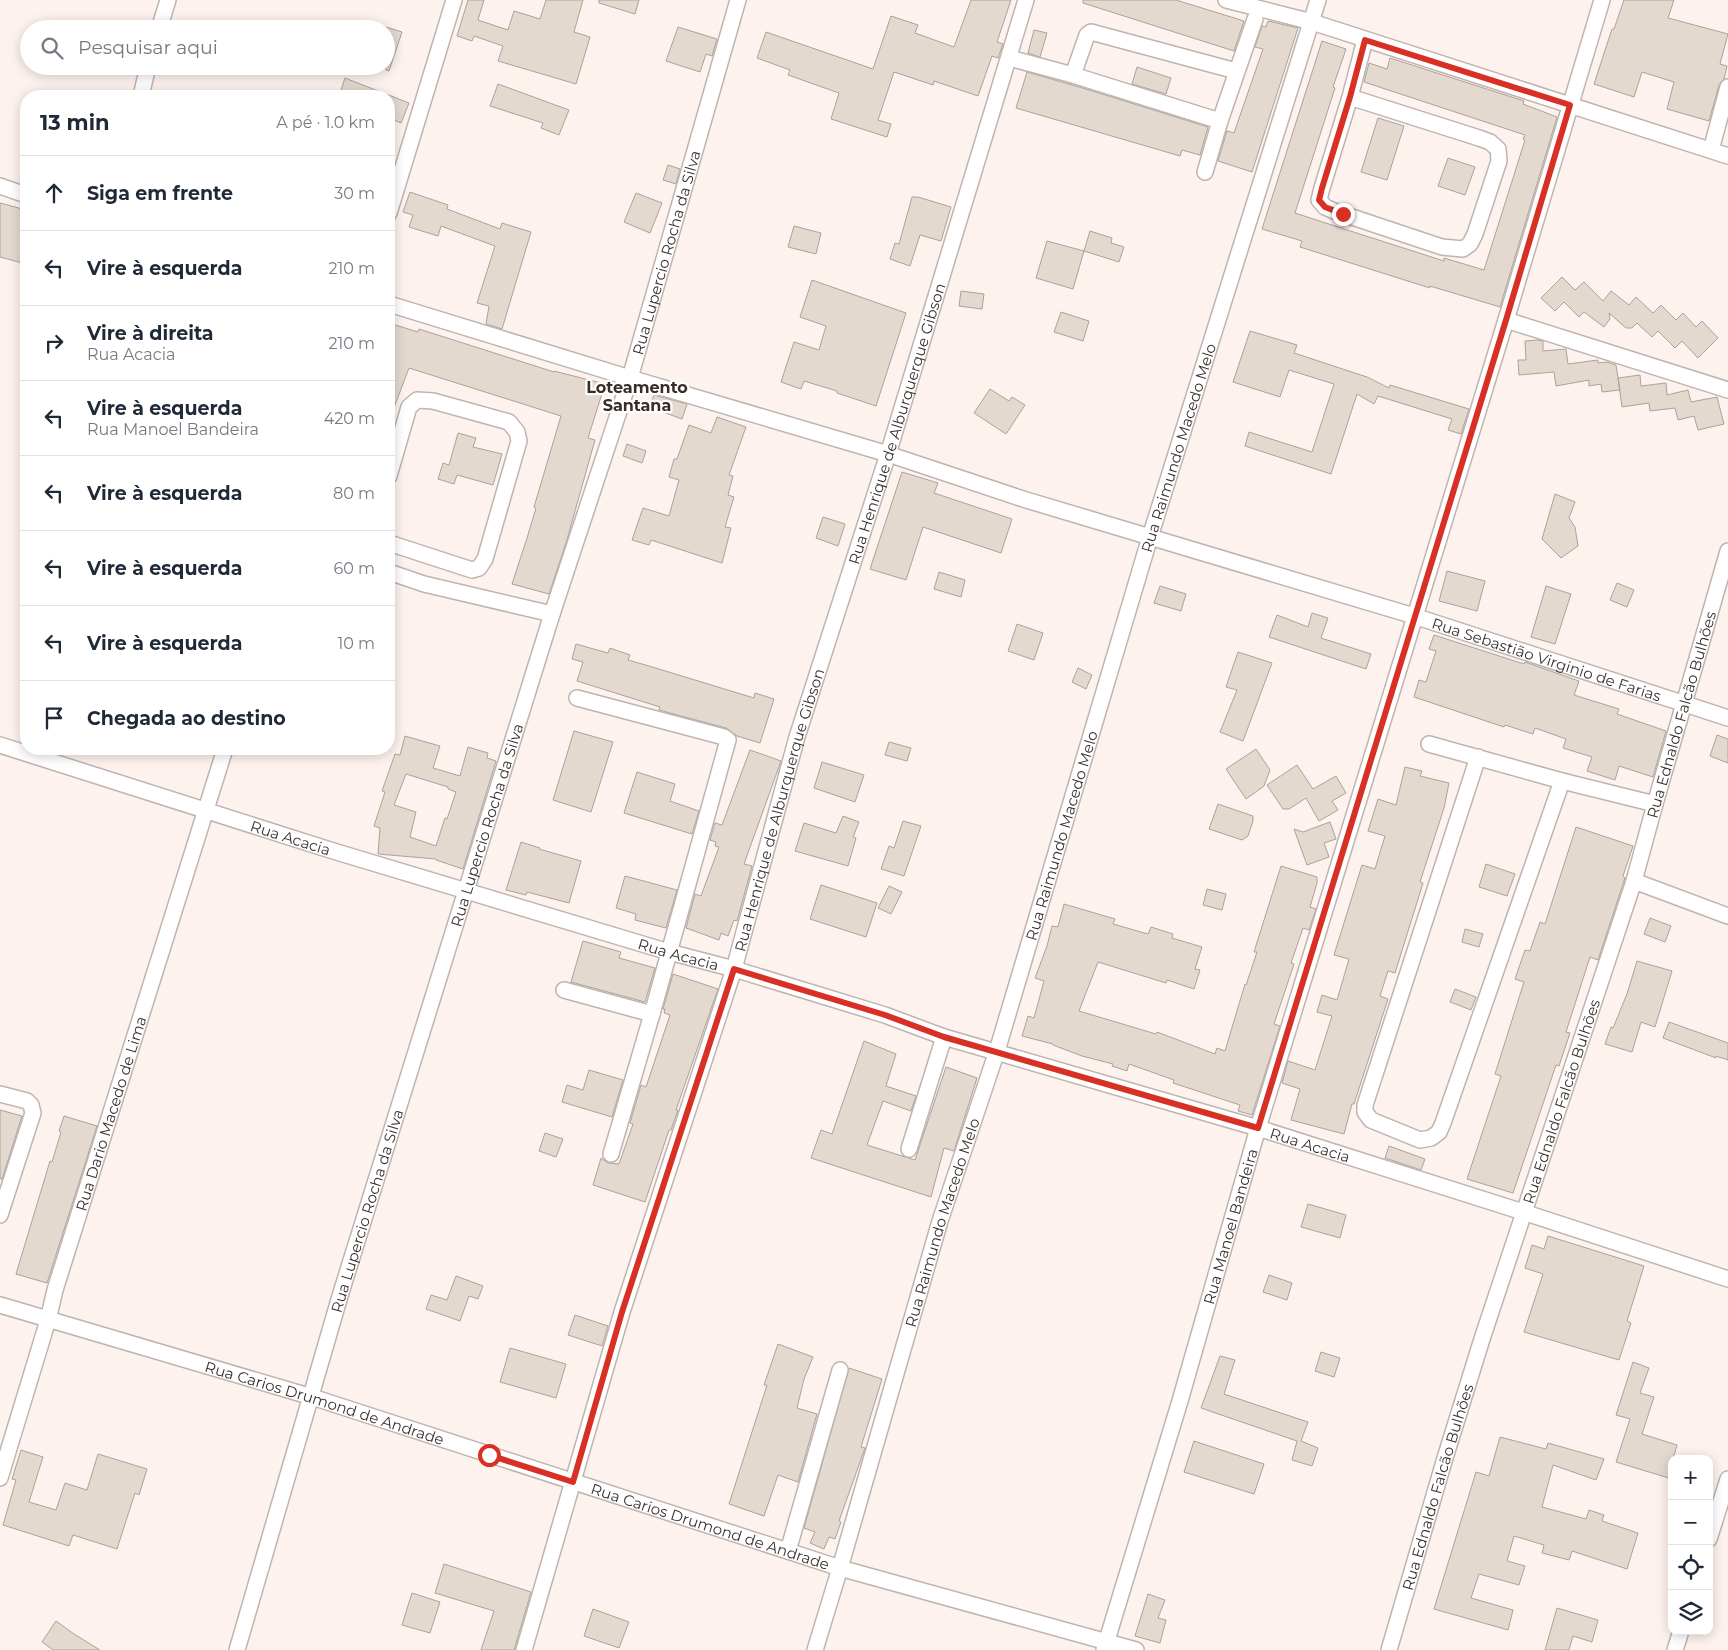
<!DOCTYPE html>
<html lang="pt">
<meta charset="utf-8">
<style>
body{margin:0;font-family:Montserrat,sans-serif;background:#f2f2f3;color:#1f2937}
.controls{position:absolute;right:15px;bottom:15px;display:grid;overflow:hidden;border-radius:10px;box-shadow:0 2px 12px #0003}
.controls button{width:45px;height:45px;display:grid;place-items:center;padding:0;border:0;border-bottom:1px solid #e0e1e3;background:#fff;color:#1f2937;font:25px sans-serif}
.stop{position:absolute;width:15px;height:15px;margin:-11px;border:4px solid #d93025;border-radius:50%;background:#fff}
.stop.end{background:#d93025;border-color:#fff;box-shadow:0 1px 5px #0008}
.list{margin:0;padding:0;list-style:none}
h2{display:flex;justify-content:space-between;align-items:center;height:65px;margin:0;padding:0 20px;font-size:21px}
h2 small{font-size:16px;font-weight:400;color:#747a83}
.list li{display:grid;grid-template-columns:32px 1fr auto;gap:15px;align-items:center;box-sizing:border-box;height:75px;padding:0 20px;border-top:1px solid #e0e1e3}
.list b{display:block;font-size:19px;white-space:nowrap}
.list p{margin:0;font-size:16px;white-space:nowrap;color:#747a83}
.list em{font-size:16px;font-style:normal;color:#747a83}
.icon{flex:none;width:28px;height:28px;fill:none;stroke:currentColor;stroke-width:2;stroke-linecap:round;stroke-linejoin:round}
.map{position:relative;flex:none;width:1728px;height:1650px;overflow:hidden}
.search{position:absolute;background:#fff;box-shadow:0 2px 12px #0003;left:20px;top:20px;width:375px;height:55px;display:flex;align-items:center;gap:12px;box-sizing:border-box;padding:0 18px;border-radius:28px;color:#747a83;font-size:19px}
.panel{position:absolute;background:#fff;box-shadow:0 2px 12px #0003;left:20px;top:90px;width:375px;height:665px;border-radius:20px}
.map>svg:first-child{display:block}
</style>
<div class="map">
<svg width="1728" height="1650" viewBox="0 0 1728 1650">
<rect width="100%" height="100%" fill="#fef2ee"/>
<path fill="#e3d9cf" stroke="#aca299" fill-rule="evenodd" d="M468 0H484L478 20 508 30 514 11 540 19 546 0H583L574 32 590 37 576 84 498 61 503 46 474 36 472 41 457 36Z
M599 0H639L635 14 599 3Z
M971 0H1011L997 42 1003 44 998 58 992 56 978 96 934 81 933 85 894 72 878 120 891 124 887 137 831 119 839 93 788 75 790 70 757 58 766 32 873 69 891 16 918 25 915 33 954 47Z
M1083 0H1176L1244 21 1234 51 1083 3Z
M1624 0H1674L1668 18 1728 34 1720 64 1727 66 1724 79 1719 85 1709 121 1667 109 1674 82 1642 72 1634 97 1594 84 1612 29H1614Z
M1268 21 1298 28 1252 172 1218 161 1227 131 1234 133 1263 49 1255 47 1262 26 1266 27Z
M386 27 402 32 389 71 386 70Z
M678 27 717 39 712 56 706 54 700 72 666 61Z
M1034 30 1047 33 1040 57 1028 53Z
M1322 41 1346 49 1333 87 1335 88 1295 213 1338 227 1444 261V258L1484 270 1525 140 1523 139 1525 135 1364 82 1369 63 1387 69 1390 58 1524 101 1523 104 1557 117 1500 307 1430 286V288L1300 247 1302 241 1262 229Z
M1137 67 1171 78 1166 94 1132 84Z
M1027 72 1086 89 1208 127 1200 155 1182 150 1180 156 1016 108Z
M345 78 409 103 401 123 389 118V96H339Z
M498 84 569 110 559 135 541 128 543 123 490 106Z
M1378 118 1404 126 1387 180 1361 172Z
M1448 158 1475 167 1465 195 1438 186Z
M668 165 680 169 676 184 663 180Z
M410 192 448 205 447 209 500 229 502 223 531 232 502 329 486 324 489 306 477 303 495 246 441 226 438 236 409 227 413 215 403 212Z
M636 193 662 203 650 233 624 222Z
M912 197H918L951 207 941 241 920 235 910 266 890 259 895 243 899 244Z
M0 203 26 210V264L0 257Z
M794 226 821 233 816 254 788 247Z
M1090 231 1112 238 1111 243 1124 247 1119 262 1084 251Z
M1047 241 1084 251 1073 289 1036 278Z
M1562 277 1575 290 1584 282 1603 301 1611 291 1629 305 1636 297 1653 313 1661 305 1676 320 1683 313 1696 327 1702 321 1718 338 1698 358 1682 341 1675 348 1658 331 1652 337 1637 323 1632 328H1626L1609 313 1610 319 1604 327 1584 312 1579 317 1564 302 1555 311 1541 298Z
M812 280 906 313 876 406 837 393V391L804 381 801 389 781 382 794 342 819 350 826 326 800 317Z
M961 291 984 294 982 309 959 306Z
M1061 312 1089 321 1083 341 1054 332Z
M389 323 418 332 419 329 554 372V371L605 384 588 438 595 440 566 543 549 594 512 584 527 538 536 508 534 507 561 416 409 368 390 418H389Z
M1250 331 1297 345 1294 353 1367 377 1389 388 1390 385 1469 409 1461 434 1448 430 1452 419 1378 396 1374 404 1357 394 1331 474 1245 446 1249 432 1312 452 1334 384 1289 370 1280 397 1233 382Z
M1537 340 1543 341V351L1566 349 1568 364 1598 360V363L1607 362 1616 365 1620 390 1602 392 1601 384 1589 386V380L1556 386 1554 372 1519 375 1518 360H1526L1525 341Z
M1640 375 1641 386 1666 383 1667 395 1688 390 1691 402 1717 397 1724 424 1698 430 1694 416 1678 420 1675 408 1650 411 1649 403 1622 407 1618 378Z
M990 389 1009 401 1012 397 1025 405 1006 434 974 413Z
M654 395 687 404 682 419 649 407Z
M717 417 746 427 729 475 733 476 728 495 734 497 725 527 731 528 722 563 651 540 649 545 632 540 643 508 669 516 679 480 669 477 674 459H677L689 425 711 433Z
M458 433 476 438 473 447 502 454 493 485 457 475 454 484 438 479 443 463 449 465Z
M627 444 646 451 642 463 623 456Z
M902 472 938 483 934 493 1012 519 1001 553 923 527 906 580 870 569Z
M1555 494 1575 502 1569 518 1575 527 1578 546 1561 558 1542 539Z
M823 517 845 524 838 546 816 538Z
M1447 571 1485 581 1477 611 1439 601Z
M939 572 965 580 961 597 934 589Z
M1617 583 1634 590 1627 607 1610 600Z
M1160 586 1186 594 1181 611 1154 603Z
M1546 586 1571 594 1555 644 1531 637Z
M1312 613 1328 618 1321 638 1371 654 1366 669 1269 637 1277 615 1308 627Z
M1017 624 1043 633 1034 660 1008 651Z
M1434 635 1524 664 1525 662 1579 681 1574 695 1619 709 1617 714 1666 731 1653 777 1619 766 1615 780 1587 771 1592 757 1563 748 1566 739 1535 728 1533 734 1505 725 1504 727 1414 697 1419 680 1426 682 1436 651 1429 649Z
M576 644 608 653 610 648 630 655 628 660 649 666 754 698 755 693 774 699 760 743 737 736 726 728 659 710 660 707 577 681 583 662 572 659Z
M1238 652 1272 663 1243 741 1220 732 1237 690 1226 687Z
M1078 668 1092 675 1086 689 1072 682Z
M574 731 613 742 591 812 553 800Z
M1717 735 1728 739V763L1710 756Z
M405 736 440 746 433 768 460 776 468 747 488 753 487 758 496 761 463 869 436 860V859L378 854 380 828 374 826 385 792 382 791 395 754 400 755ZM406 774 448 787V789L456 792 447 819 445 818 436 846 410 837 416 812 394 805Z
M889 742 911 748 907 761 885 755Z
M1256 749 1270 770 1264 786 1246 799 1226 769Z
M750 750 781 761 744 864 752 866 737 921 734 920 728 936 721 933 719 940 686 928 695 894 701 896 719 847 715 846 716 842 710 840 715 823 722 825Z
M822 762 864 775 855 802 814 788Z
M1297 765 1313 789 1336 776 1346 793 1332 801 1338 810 1319 821 1306 798 1289 809H1283L1267 785Z
M1405 767 1422 771 1420 776 1449 783 1444 808 1420 882 1423 883 1395 973 1388 971 1380 996 1388 999 1354 1104H1352L1344 1134 1291 1120 1300 1089 1282 1083 1288 1061 1315 1070 1332 1016 1317 1012 1322 995 1337 1000 1349 959 1334 955 1362 865 1375 869 1385 836 1368 831 1378 799 1396 805Z
M637 772 675 784 670 801 699 811 692 834 624 813Z
M1218 804 1253 816V821L1248 836 1242 840 1209 829Z
M843 816 859 822 853 837 856 838 848 866 795 851 804 823 836 833Z
M903 821 921 826 904 876 881 869 889 846 894 848Z
M1330 822 1336 839 1324 843 1329 857 1307 865 1294 829 1303 832Z
M1576 827 1633 846 1623 876 1625 878 1598 960 1590 957 1566 1032 1570 1033 1559 1066 1556 1065 1513 1193 1467 1179 1501 1076 1495 1074 1524 982 1515 979 1525 950 1530 951 1540 922 1545 924Z
M521 842 540 848 539 849 581 861 569 903 527 892 526 895 506 890Z
M1486 864 1515 874 1507 896 1479 887Z
M1281 866 1317 877V883L1310 907 1316 909 1309 930 1303 928 1291 963 1294 964 1274 1024 1280 1026 1252 1115 1238 1111 1240 1105 1173 1083 1174 1080 1129 1064 1127 1071 1112 1066 1113 1064 1082 1056 1053 1045V1044L1022 1036 1028 1016 1034 1018 1044 981 1035 978 1047 946 1052 926 1058 927 1064 904 1115 919 1113 924 1148 934 1151 927 1173 934 1172 938 1202 947 1195 969 1200 970 1194 989 1167 980 1166 983 1098 962 1079 1011 1156 1034 1157 1032 1215 1054 1217 1048 1225 1051 1245 984 1246 985 1257 952H1254Z
M625 876 677 890 666 928 635 920 636 914 616 908Z
M821 885 877 903 866 937 810 919Z
M889 886 902 892 891 914 878 908Z
M1207 889 1226 894 1222 910 1203 905Z
M1650 918 1671 926 1665 942 1644 934Z
M1465 929 1483 934 1479 947 1462 942Z
M583 941 621 952 619 958 655 968 645 1002 571 982Z
M1637 961 1672 971 1655 1027 1641 1022 1632 1052 1605 1044 1611 1027 1613 1028 1627 994Z
M673 974 718 989 676 1110H678L671 1130H669L645 1202 593 1185 601 1158 608 1163 619 1164 633 1124 630 1123 641 1085 646 1087 670 1015 664 1013 665 1009H663Z
M1455 989 1476 997 1471 1010 1450 1002Z
M1669 1022 1728 1043V1060L1716 1056V1058L1663 1038Z
M864 1041 896 1054 886 1086 916 1096 911 1111 883 1101 867 1145 915 1160 946 1067 977 1078 954 1151 944 1148 931 1197 811 1158 821 1130 832 1134Z
M589 1070 623 1080 612 1117 562 1102 567 1085 583 1090Z
M0 1110 22 1116 2 1179H0Z
M64 1116 97 1126 47 1283 16 1274 50 1161 52 1162 61 1132 59 1131Z
M545 1133 563 1139 556 1157 539 1151Z
M1389 1146 1425 1159 1421 1170 1385 1158Z
M1308 1204 1346 1215 1340 1238 1301 1227Z
M1548 1236 1644 1266 1627 1321 1631 1323 1619 1360 1524 1332 1543 1274 1525 1268 1532 1245 1544 1249Z
M1269 1275 1292 1283 1287 1300 1263 1292Z
M456 1276 483 1286 478 1299 469 1296 460 1321 426 1309 431 1295 447 1300Z
M575 1315 608 1326 602 1346 568 1335Z
M778 1344 813 1357 804 1379 797 1408 817 1414 798 1482 778 1475 764 1516 729 1504 767 1385H764Z
M510 1348 566 1364 556 1398 500 1382Z
M1321 1352 1340 1358 1334 1377 1315 1371Z
M1220 1356 1235 1360 1224 1394 1308 1422 1301 1441 1318 1448 1312 1466 1292 1460 1297 1441 1201 1408Z
M1633 1362 1649 1368 1640 1393 1654 1397 1642 1434 1677 1445 1673 1459H1672V1479L1616 1462 1630 1419 1616 1415Z
M849 1368 882 1379 861 1447 865 1448 839 1521 841 1522 835 1539 829 1537 824 1549 810 1543 815 1532 804 1528Z
M1500 1437 1546 1449 1548 1443 1604 1459 1596 1480 1553 1465 1542 1507 1586 1519 1589 1510 1604 1515 1602 1521 1638 1533 1627 1569 1572 1551 1569 1560 1542 1553 1544 1545 1514 1536 1507 1561 1525 1566 1519 1585 1479 1574 1471 1598 1513 1610 1508 1630 1434 1609 1476 1472 1489 1476Z
M1194 1441 1264 1464 1254 1494 1184 1472Z
M21 1450 43 1457 29 1502 56 1510 65 1483 87 1490 98 1454 147 1469 139 1495 135 1493 117 1549 73 1535 69 1546 3 1525 16 1480 12 1479Z
M444 1564 531 1592 514 1650H481L494 1611 435 1593Z
M412 1593 440 1602 430 1633 402 1625Z
M1148 1594 1165 1600 1158 1618 1166 1620 1160 1643 1135 1636Z
M1557 1608 1598 1620 1592 1642 1573 1636 1569 1650H1545Z
M593 1609 629 1622 619 1648 584 1636Z
M56 1621 74 1634 100 1650H53L42 1642Z"/>
<g fill="none" stroke-linecap="round" stroke-linejoin="round">
<g stroke="#c1b3ae" stroke-width="18">
<g id="minor">
<path d="M1226 0 1312 22 1728 156"/>
<path d="M159 29 168 0"/>
<path d="M1009 58 1073 75 1220 121"/>
<path d="M1073 75 1087 35 1091 32 1236 71"/>
<path d="M141 96 148 66"/>
<path d="M1350 97 1479 138 1490 142 1498 149 1499 161 1475 234 1470 244 1463 249 1442 247 1334 211 1325 207 1319 200 1322 188 1350 97 1365 40"/>
<path d="M1711 150 1728 87"/>
<path d="M1205 172 1220 121 1255 19"/>
<path d="M0 186 26 195"/>
<path d="M389 213 454 0"/>
<path id="s1" d="M389 304 630 378 888 454 1023 499 1414 616 1728 718"/>
<path d="M1506 320 1728 390"/>
<path d="M389 476 409 407 417 400 433 401 509 422 517 432 519 441 485 559 479 568 472 570 389 543"/>
<path d="M389 572 424 584 552 614"/>
<path d="M577 698 724 737 728 740 652 1014 611 1154"/>
<path d="M1429 744 1562 781 1655 804"/>
<path id="s2" d="M0 745 330 850 669 952 734 969 885 1015 944 1037 1258 1128 1523 1212 1728 1279"/>
<path d="M1478 757 1365 1105V1112L1371 1120 1420 1140 1431 1138 1439 1132 1443 1123 1562 781"/>
<path d="M1634 881 1728 916"/>
<path d="M564 990 652 1014"/>
<path d="M0 1094 27 1101 31 1105 33 1113 0 1215"/>
<path d="M909 1149 944 1037"/>
<path id="s3" d="M0 1305 312 1397 840 1568 1136 1650"/>
<path id="s4" d="M0 1478 48 1320 55 1290 225 749"/>
<path d="M1709 1539 1728 1479"/>
<path d="M788 1551 840 1370"/>
<path id="s5" d="M237 1650 340 1296 552 614 630 378 738 0"/>
<path id="s6" d="M524 1650 622 1312 734 969 797 737 888 454 1026 0"/>
<path id="s7" d="M815 1650 840 1568 940 1221 997 1051 1150 537 1318 0"/>
<path id="s8" d="M1104 1650 1180 1401 1258 1128 1506 320 1602 0"/>
<path id="s9" d="M1389 1650 1445 1458 1482 1339 1634 881 1655 804 1728 551"/>
<path d="M1675 1650 1681 1631"/>
</g>
</g>
<use href="#minor" stroke="#fff" stroke-width="15"/>
</g>
<g fill="none" stroke-linecap="round" stroke-linejoin="round">
<path stroke="#d93025" stroke-width="6" d="M489 1455 573 1482 622 1312 734 969 885 1015 944 1037 1258 1128 1506 320 1570 105 1365 40 1350 97 1322 188 1319 200 1325 207 1343 214"/>
</g>
<g text-anchor="middle" dominant-baseline="central" stroke-width="4.5" stroke-linejoin="round" paint-order="stroke">
<g font-size="15" fill="#373230" stroke="#fff">
<text stroke="none"><textPath href="#s5" startOffset="1462">Rua Lupercio Rocha da Silva</textPath></text>
<text stroke="none"><textPath href="#s6" startOffset="1282">Rua Henrique de Alburquerque Gibson</textPath></text>
<text stroke="none"><textPath href="#s7" startOffset="1256">Rua Raimundo Macedo Melo</textPath></text>
<text stroke="none"><textPath href="#s1" startOffset="1211">Rua Sebastião Virginio de Farias</textPath></text>
<text stroke="none"><textPath href="#s9" startOffset="980">Rua Ednaldo Falcão Bulhões</textPath></text>
<text stroke="none"><textPath href="#s6" startOffset="878">Rua Henrique de Alburquerque Gibson</textPath></text>
<text stroke="none"><textPath href="#s5" startOffset="862">Rua Lupercio Rocha da Silva</textPath></text>
<text stroke="none"><textPath href="#s7" startOffset="851">Rua Raimundo Macedo Melo</textPath></text>
<text stroke="none"><textPath href="#s2" startOffset="305">Rua Acacia</textPath></text>
<text stroke="none"><textPath href="#s2" startOffset="710">Rua Acacia</textPath></text>
<text stroke="none"><textPath href="#s9" startOffset="575">Rua Ednaldo Falcão Bulhões</textPath></text>
<text stroke="none"><textPath href="#s4" startOffset="381">Rua Dario Macedo de Lima</textPath></text>
<text stroke="none"><textPath href="#s2" startOffset="1370">Rua Acacia</textPath></text>
<text stroke="none"><textPath href="#s5" startOffset="458">Rua Lupercio Rocha da Silva</textPath></text>
<text stroke="none"><textPath href="#s7" startOffset="446">Rua Raimundo Macedo Melo</textPath></text>
<text stroke="none"><textPath href="#s8" startOffset="442">Rua Manoel Bandeira</textPath></text>
<text stroke="none"><textPath href="#s3" startOffset="339">Rua Carios Drumond de Andrade</textPath></text>
<text stroke="none"><textPath href="#s9" startOffset="170">Rua Ednaldo Falcão Bulhões</textPath></text>
<text stroke="none"><textPath href="#s3" startOffset="744">Rua Carios Drumond de Andrade</textPath></text>
</g>
<g font-size="16" font-weight="bold" fill="#372c28" stroke="#fff">
<text x="637" y="387">Loteamento<tspan x="637" dy="18">Santana</tspan></text>
</g>
</g>
</svg>
<div class="controls">
<button>+</button>
<button>−</button>
<button><svg class="icon" aria-label="locate" viewBox="0 0 24 24"><circle cx="12" cy="12" r="6"/><path d="M12 2v4M12 18v4M2 12h4M18 12h4"/></svg></button>
<button><svg class="icon" aria-label="layers" viewBox="0 0 24 24"><path d="M12 4l9 5-9 5-9-5zM3 14l9 5 9-5"/></svg></button>
</div>
<div class="stop" style="left:489px;top:1455px"></div>
<div class="stop end" style="left:1343px;top:214px"></div>
<div class="search"><svg class="icon" aria-label="search" viewBox="0 0 24 24"><circle cx="10" cy="10" r="6"/><path d="M15 15l6 6"/></svg>Pesquisar aqui</div>
<section class="panel">
<h2>13 min<small>A pé · 1.0 km</small></h2>
<ul class="list">
<li><svg class="icon" aria-label="ahead" viewBox="0 0 24 24"><path d="M12 20V5M6 11l6-6 6 6"/></svg><div><b>Siga em frente</b></div><em>30 m</em></li>
<li><svg class="icon" aria-label="left" viewBox="0 0 24 24"><path d="M17 20v-9H6M10 6l-5 5 5 5"/></svg><div><b>Vire à esquerda</b></div><em>210 m</em></li>
<li><svg class="icon" aria-label="right" viewBox="0 0 24 24"><path d="M7 20v-9h11M14 6l5 5-5 5"/></svg><div><b>Vire à direita</b><p>Rua Acacia</p></div><em>210 m</em></li>
<li><svg class="icon" aria-label="left" viewBox="0 0 24 24"><path d="M17 20v-9H6M10 6l-5 5 5 5"/></svg><div><b>Vire à esquerda</b><p>Rua Manoel Bandeira</p></div><em>420 m</em></li>
<li><svg class="icon" aria-label="left" viewBox="0 0 24 24"><path d="M17 20v-9H6M10 6l-5 5 5 5"/></svg><div><b>Vire à esquerda</b></div><em>80 m</em></li>
<li><svg class="icon" aria-label="left" viewBox="0 0 24 24"><path d="M17 20v-9H6M10 6l-5 5 5 5"/></svg><div><b>Vire à esquerda</b></div><em>60 m</em></li>
<li><svg class="icon" aria-label="left" viewBox="0 0 24 24"><path d="M17 20v-9H6M10 6l-5 5 5 5"/></svg><div><b>Vire à esquerda</b></div><em>10 m</em></li>
<li><svg class="icon" aria-label="arrive" viewBox="0 0 24 24"><path d="M6 21V4h12l-3 4 3 4H6"/></svg><div><b>Chegada ao destino</b></div></li>
</ul>
</section>
</div>
